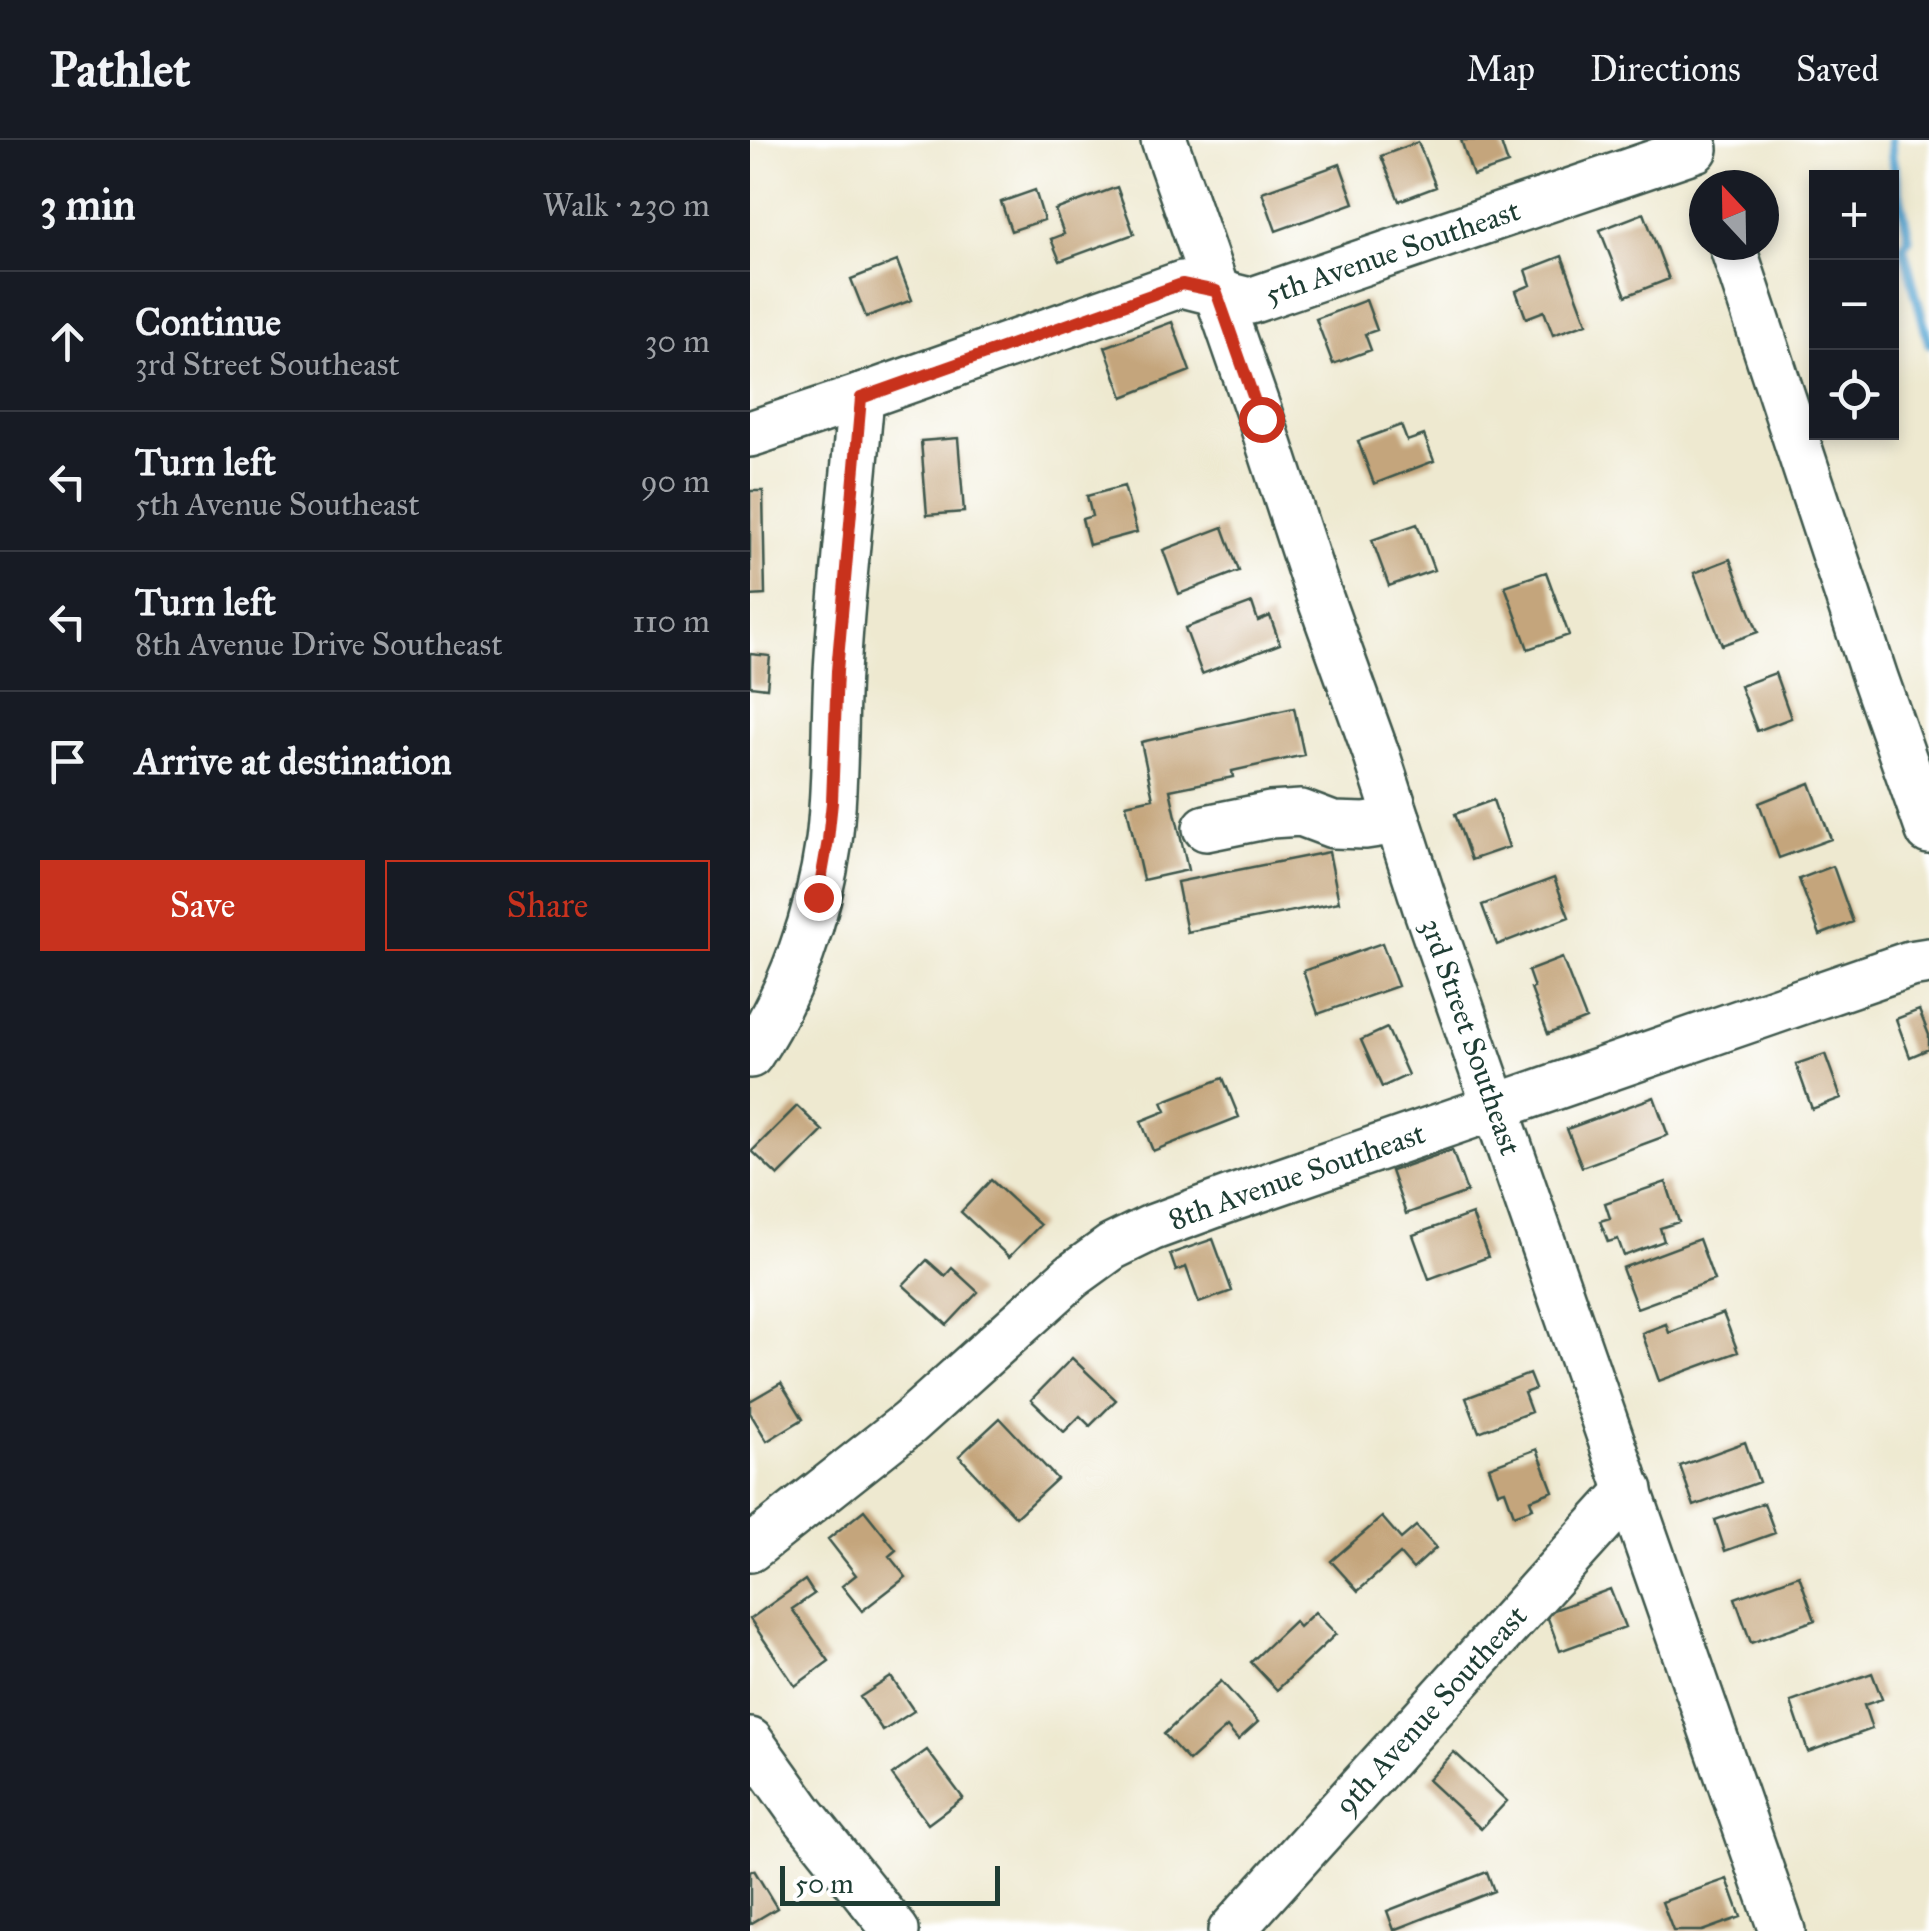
<!DOCTYPE html>
<meta charset="utf-8">
<style>
body{margin:0;font-family:"IM FELL Great Primer",serif;background:#20242c;color:#f1f3f6}
.controls{position:absolute;right:30px;top:30px;display:grid;overflow:hidden;border-radius:0px;box-shadow:0 5px 15px #0003}
.controls button{width:90px;height:90px;display:grid;place-items:center;padding:0;border:0;border-bottom:2px solid #363941;background:#171b24;color:#f1f3f6;font:50px sans-serif}
.compass{position:absolute;left:939px;top:30px;width:90px;height:90px;border-radius:50%;background:#171b24;box-shadow:0 5px 15px #0003;rotate:338deg}
.scale{position:absolute;left:30px;bottom:25px;width:220px;box-sizing:border-box;padding-left:10px;border:5px solid #1f3d34;border-top:0;font-size:28px;line-height:35px;white-space:nowrap;color:#1f3d34;-webkit-text-stroke:8px #fff;paint-order:stroke}
.stop{position:absolute;width:30px;height:30px;margin:-22px;border:8px solid #c8321e;border-radius:50%;background:#fff}
.stop.end{background:#c8321e;border-color:#fff;box-shadow:0 2px 10px #0008}
.list{margin:0;padding:0;list-style:none}
h2{display:flex;justify-content:space-between;align-items:center;height:130px;margin:0;padding:0 40px;font-size:42px}
h2 small{font-size:32px;font-weight:400;color:#9ea1a6}
.list li{display:grid;grid-template-columns:65px 1fr auto;gap:30px;align-items:center;box-sizing:border-box;height:140px;padding:0 40px;border-top:2px solid #363941}
.list b{display:block;font-size:38px;white-space:nowrap}
.list p{margin:0;font-size:32px;white-space:nowrap;color:#9ea1a6}
.list em{font-size:32px;font-style:normal;color:#9ea1a6}
.actions{display:flex;gap:20px;padding:30px 40px}
.actions a{flex:1;padding:22px 0;border:2px solid #c8321e;border-radius:0px;text-align:center;font-size:35px;color:#c8321e}
.actions .main{background:#c8321e;color:#fff}
.icon{flex:none;width:55px;height:55px;fill:none;stroke:currentColor;stroke-width:2;stroke-linecap:round;stroke-linejoin:round}
.map{position:relative;flex:none;width:1179px;height:1791px;overflow:hidden}
header{display:flex;align-items:center;gap:60px;box-sizing:border-box;height:140px;padding:0 50px;background:#171b24;border-bottom:2px solid #363941}
header strong{font-size:48px}
nav{display:flex;gap:55px;margin-inline-start:auto;font-size:35px}
main{display:flex}
aside{flex:1;background:#171b24}
.map>svg:first-child{display:block}
</style>
<header>
<strong>Pathlet</strong>
<nav><a>Map</a><a>Directions</a><a>Saved</a></nav>
</header>
<main>
<aside>
<h2>3 min<small>Walk · 230 m</small></h2>
<ul class="list">
<li><svg class="icon" aria-label="ahead" viewBox="0 0 24 24"><path d="M12 20V5M6 11l6-6 6 6"/></svg><div><b>Continue</b><p>3rd Street Southeast</p></div><em>30 m</em></li>
<li><svg class="icon" aria-label="left" viewBox="0 0 24 24"><path d="M17 20v-9H6M10 6l-5 5 5 5"/></svg><div><b>Turn left</b><p>5th Avenue Southeast</p></div><em>90 m</em></li>
<li><svg class="icon" aria-label="left" viewBox="0 0 24 24"><path d="M17 20v-9H6M10 6l-5 5 5 5"/></svg><div><b>Turn left</b><p>8th Avenue Drive Southeast</p></div><em>110 m</em></li>
<li><svg class="icon" aria-label="arrive" viewBox="0 0 24 24"><path d="M6 21V4h12l-3 4 3 4H6"/></svg><div><b>Arrive at destination</b></div></li>
</ul>
<div class="actions"><a class="main">Save</a><a>Share</a></div>
</aside>
<div class="map">
<svg width="1179" height="1791" viewBox="0 0 1179 1791">
<rect width="100%" height="100%" fill="#fff"/>
<filter id="ink" filterUnits="userSpaceOnUse"><feTurbulence type="fractalNoise" baseFrequency=".01" numOctaves="2"/><feDisplacementMap in="SourceGraphic" scale="20" xChannelSelector="R" yChannelSelector="G"/><feConvolveMatrix kernelMatrix="1 2 1 2 8 2 1 2 1" color-interpolation-filters="sRGB"/></filter>
<filter id="wash" filterUnits="userSpaceOnUse"><feTurbulence type="fractalNoise" baseFrequency=".0048" numOctaves="4" result="noise"/><feDisplacementMap in="SourceGraphic" scale="40" xChannelSelector="R" yChannelSelector="G"/><feGaussianBlur stdDeviation="2.25" result="paint"/><feColorMatrix in="noise" values="0 0 0 0 0 0 0 0 0 0 0 0 0 0 0 0 0 1.4 0 .05"/><feComposite in="paint" operator="in"/></filter>
<g filter="url(#wash)">
<rect width="100%" height="100%" fill="#eee9d0"/>
<g fill="none" stroke-linecap="round" stroke-linejoin="round">
<path stroke="#5aa7d3" stroke-width="9" d="M1141 0 1142 18 1159 98 1153 106 1179 204"/>
</g>
<g id="blocks">
<path fill="#c4a57c" d="M711 0H750L758 24 723 36Z
M668 2 686 47 649 61 631 16Z
M590 24 604 63 526 91 512 52Z
M367 47 384 94 310 121 301 99 314 94 305 70Z
M285 50 294 80 261 91 251 62Z
M894 73 919 139 876 156 850 90Z
M812 116 837 183 803 195 794 171 776 178 766 151 781 145 776 130Z
M147 121 162 160 116 177 101 139Z
M616 160 627 190 615 194 621 210 583 224 566 179Z
M422 182 440 231 373 257 355 207Z
M651 285 657 301 674 295 684 321 624 344 608 301Z
M208 298 214 372 177 375 171 301Z
M374 346 387 392 339 405 332 379 342 376 337 356Z
M0 351H13L15 455 0 456Z
M667 384 684 430 639 446 622 400Z
M473 387 489 431 429 454 413 410Z
M980 419 1008 492 972 505 944 433Z
M796 432 819 495 778 509 755 446Z
M502 463 508 481 520 476 530 504 452 534 435 488Z
M0 514 20 516 17 548 0 546Z
M1025 533 1041 578 1007 591 990 546Z
M544 568 554 615 482 631 483 637 420 650 438 730 393 740 376 664 403 658 391 602Z
M1060 643 1081 699 1029 718 1009 663Z
M743 660 759 707 721 720 705 674Z
M579 712 589 762 437 792 427 742Z
M1083 726 1103 782 1070 795 1049 739Z
M804 738 819 777 747 805 732 765Z
M632 803 648 846 568 874 553 831Z
M812 818 836 879 798 894 781 849 784 848 778 831Z
M1169 870 1179 895V909L1160 917 1146 879Z
M637 888 658 935 632 947 611 900Z
M1075 914 1091 958 1062 969 1046 924Z
M473 938 489 977 403 1011 391 981 416 971 412 962Z
M904 957 918 995 832 1027 817 989Z
M47 966 73 991 28 1036 2 1011Z
M702 1010 717 1052 656 1074 641 1031Z
M241 1040 290 1085 259 1117 211 1072Z
M916 1042 929 1082 910 1088 914 1101 874 1116 868 1099 858 1102 850 1081 860 1078 855 1063Z
M722 1074 738 1117 679 1139 663 1095Z
M463 1099 482 1151 449 1163 436 1127 426 1131 420 1114Z
M949 1099 964 1140 887 1168 872 1128Z
M177 1120 195 1136 202 1128 228 1152 197 1185 153 1145Z
M973 1173 988 1212 909 1241 892 1193 916 1184 919 1193Z
M322 1218 366 1260 340 1286 330 1276 314 1292 281 1260Z
M779 1234 785 1249 774 1253 781 1272 729 1292 716 1258Z
M31 1243 53 1279 17 1301 0 1273V1261Z
M250 1278 307 1339 266 1377 209 1316Z
M995 1302 1009 1342 944 1366 930 1326Z
M787 1309 803 1351 780 1360 783 1368 764 1375 755 1350 748 1352 739 1327Z
M1014 1363 1025 1393 975 1411 965 1380Z
M114 1370 146 1410 139 1416 156 1437 112 1471 92 1446 106 1435 78 1399Z
M632 1377 651 1399 666 1386 686 1408 663 1429 650 1414 608 1451 581 1421Z
M1049 1435 1065 1480 1001 1503 985 1458Z
M55 1440 64 1454 42 1469 79 1521 45 1546 0 1479Z
M860 1449 875 1487 810 1511 796 1473Z
M565 1472 586 1494 527 1550 501 1522 544 1481 549 1487Z
M1122 1533 1132 1559 1114 1565 1122 1589 1058 1612 1041 1562Z
M141 1537 164 1571 133 1591 110 1557Z
M471 1541 508 1582 488 1600 477 1587 439 1621 414 1594Z
M177 1610 213 1658 178 1684 142 1635Z
M704 1612 757 1661 731 1689 678 1640Z
M4 1730 27 1768 0 1784V1732Z
M737 1732 744 1751 644 1790 637 1771Z
M977 1739 991 1777 952 1791H923L912 1762Z"/>
</g>
</g>
<g filter="url(#ink)">
<use href="#blocks" fill-opacity="0" stroke="#3e574b" stroke-width="2.5"/>
<g fill="none" stroke-linecap="round" stroke-linejoin="round">
<g stroke="#3e574b" stroke-width="50">
<g id="minor">
<path id="s1" d="M414 0 511 279 564 441 627 616 675 765 1032 1791"/>
<path d="M982 105 1125 538 1179 691"/>
<path id="s2" d="M0 294 111 257 432 144 500 161 945 9"/>
<path d="M456 688 520 675 551 673 583 685 615 686 648 681"/>
<path d="M0 915C42 852 68 776 79 701 86 645 84 588 87 532 92 441 103 349 111 257"/>
<path id="s3" d="M0 1409 159 1283 322 1136 362 1107 401 1088 480 1059 1160 824 1179 821"/>
<path d="M0 1601 50 1671 146 1791"/>
<path id="s4" d="M481 1791 880 1350"/>
</g>
</g>
<use href="#minor" stroke="#fff" stroke-width="45"/>
</g>
</g>
<g fill="none" stroke-linecap="round" stroke-linejoin="round" filter="url(#ink)">
<path stroke="#c8321e" stroke-width="12" d="M68 757 78 700 82 662 87 531 111 258 432 144 466 151 511 279"/>
</g>
<g text-anchor="middle" dominant-baseline="central" stroke-width="8" stroke-linejoin="round" paint-order="stroke">
<g font-size="30" fill="#1f3d34" stroke="#fff">
<text stroke="none"><textPath href="#s2" startOffset="678">5th Avenue Southeast</textPath></text>
<text stroke="none"><textPath href="#s1" startOffset="948">3rd Street Southeast</textPath></text>
<text stroke="none"><textPath href="#s3" startOffset="670">8th Avenue Southeast</textPath></text>
<text stroke="none"><textPath href="#s4" startOffset="298">9th Avenue Southeast</textPath></text>
</g>
</g>
</svg>
<div class="controls">
<button>+</button>
<button>−</button>
<button><svg class="icon" aria-label="locate" viewBox="0 0 24 24"><circle cx="12" cy="12" r="6"/><path d="M12 2v4M12 18v4M2 12h4M18 12h4"/></svg></button>
</div>
<svg class="compass" viewBox="-18 -18 36 36"><path d="M0-13l5 13h-10z" fill="#e53935"/><path d="M0 13l5-13h-10z" fill="#9ea1a6"/></svg>
<div class="scale">50 m</div>
<div class="stop" style="left:511px;top:279px"></div>
<div class="stop end" style="left:68px;top:757px"></div>
</div>
</main>
